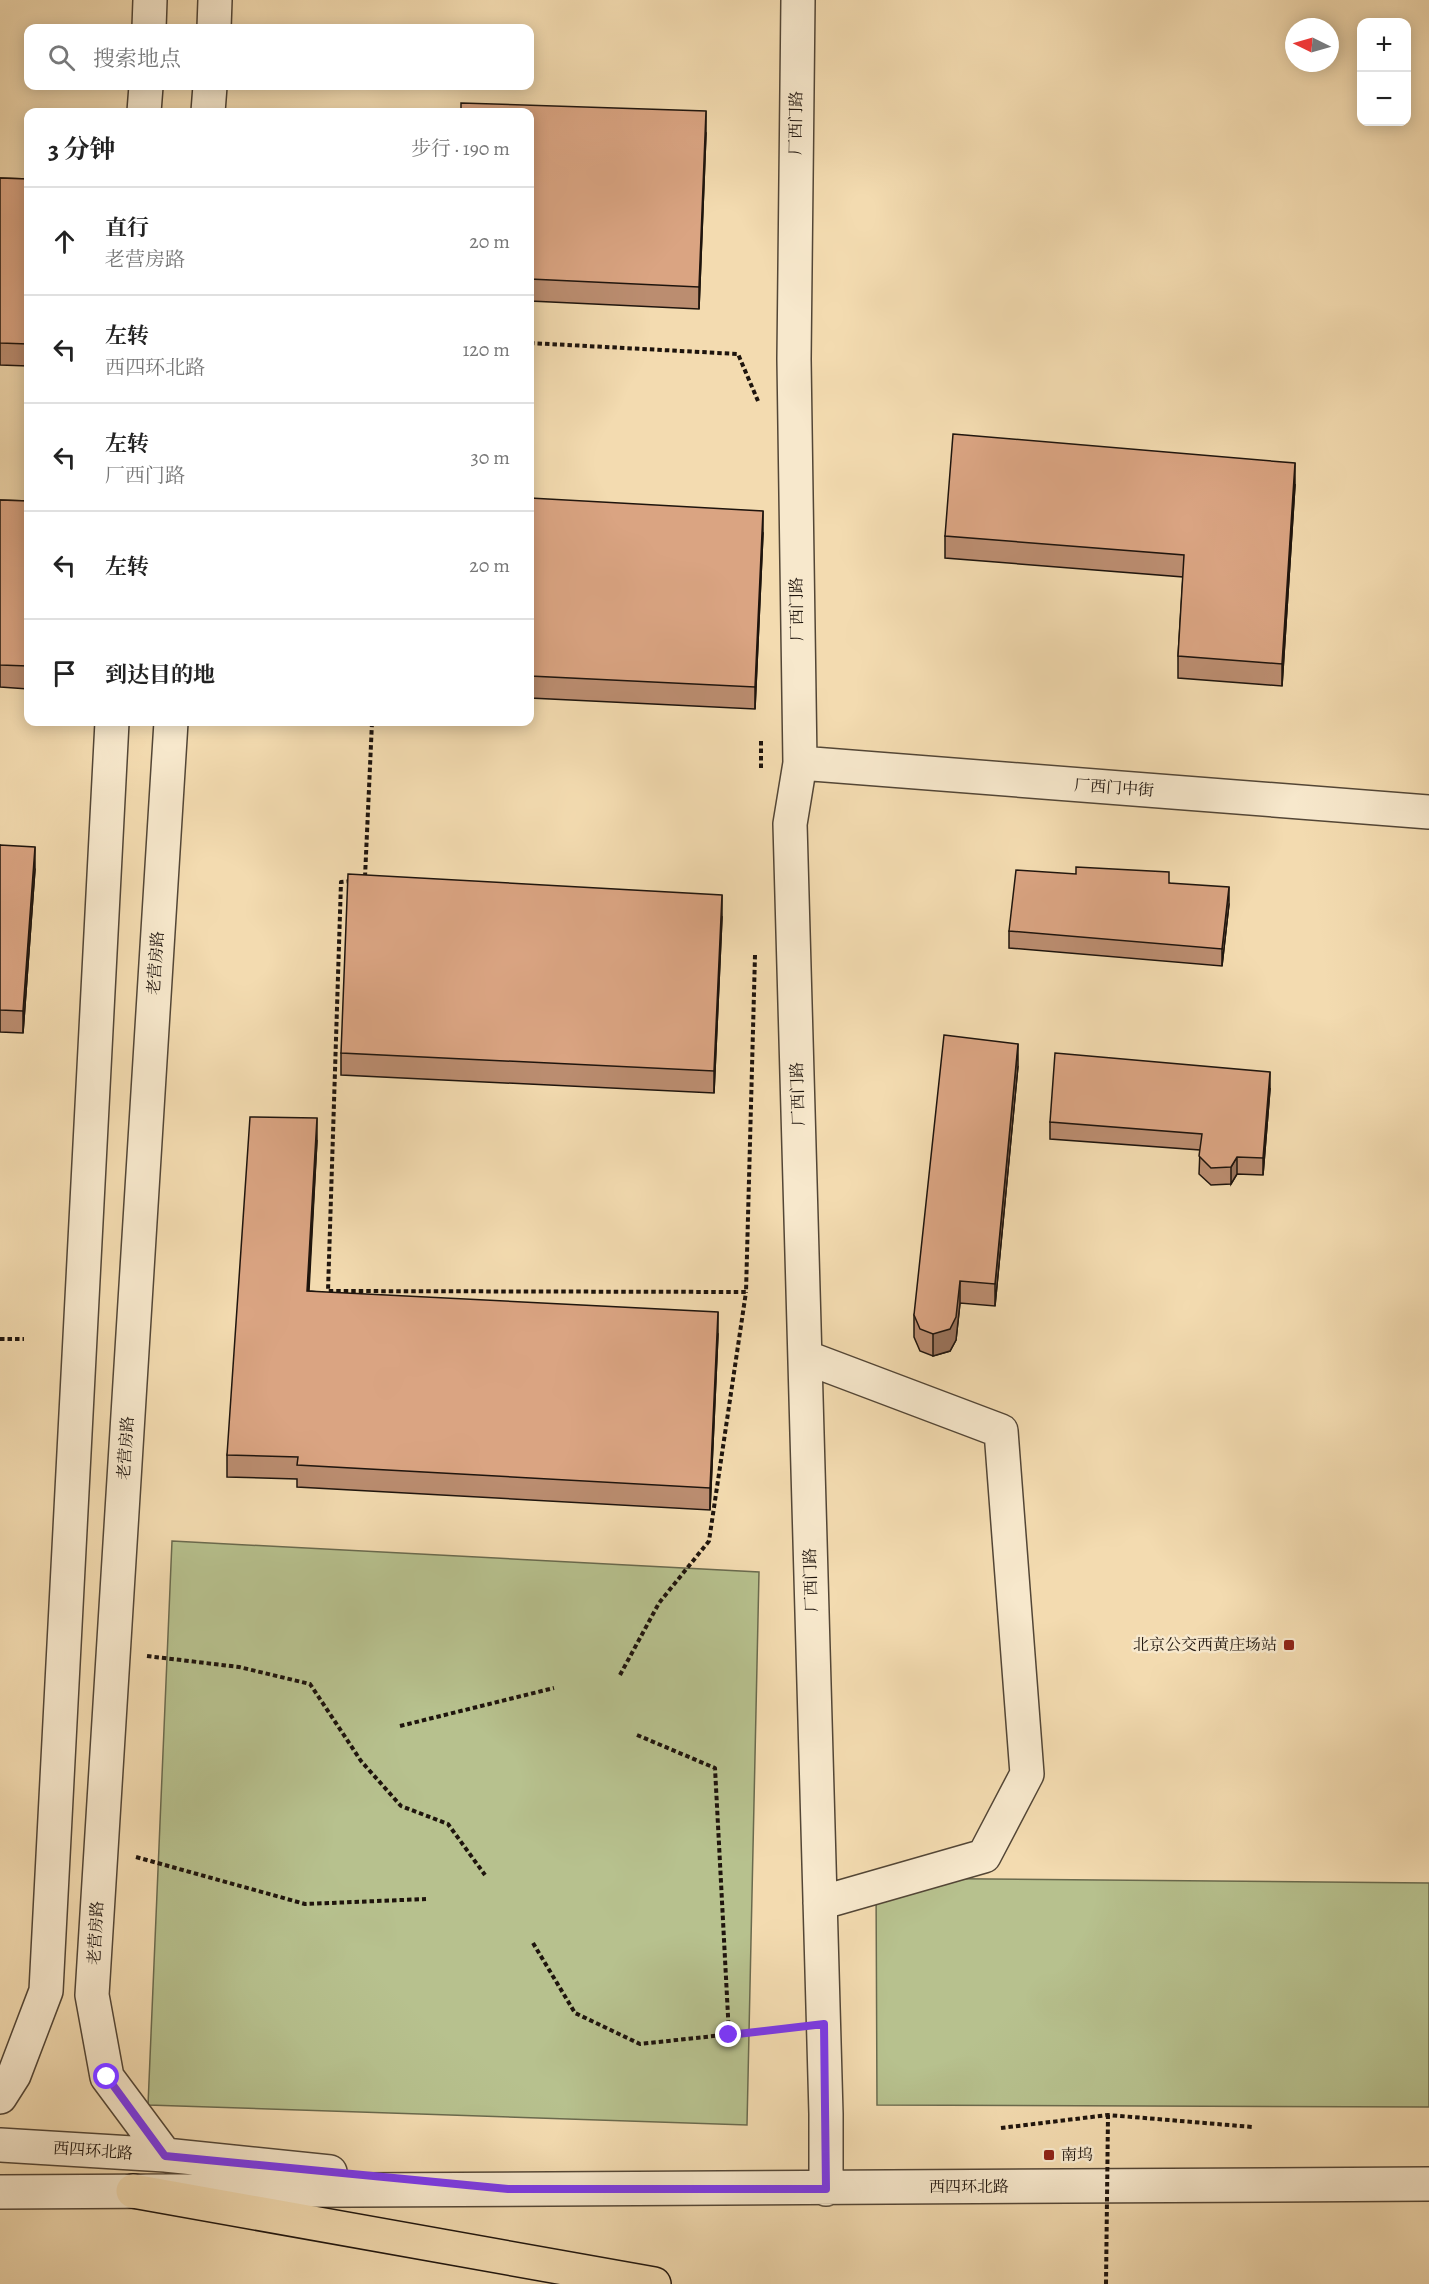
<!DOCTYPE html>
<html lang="zh">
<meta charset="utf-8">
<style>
body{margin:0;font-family:Alegreya,"Noto Serif SC",serif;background:#f6f6f6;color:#222}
.controls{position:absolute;right:18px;top:18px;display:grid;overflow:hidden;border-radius:12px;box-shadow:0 3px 15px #0003}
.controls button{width:54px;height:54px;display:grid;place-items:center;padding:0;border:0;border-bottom:2px solid #e0e0e0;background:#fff;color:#222;font:30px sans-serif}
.compass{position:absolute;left:1285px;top:18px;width:54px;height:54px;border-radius:50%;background:#fff;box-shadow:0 3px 15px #0003;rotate:275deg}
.stop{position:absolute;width:18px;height:18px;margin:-14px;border:4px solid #7c3aed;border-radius:50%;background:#fff}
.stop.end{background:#7c3aed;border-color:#fff;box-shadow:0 2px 6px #0008}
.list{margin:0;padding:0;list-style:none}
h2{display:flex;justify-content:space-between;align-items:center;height:78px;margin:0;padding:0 24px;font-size:26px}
h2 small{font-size:20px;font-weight:400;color:#767676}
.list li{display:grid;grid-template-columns:39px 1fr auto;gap:18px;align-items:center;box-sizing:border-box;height:108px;padding:0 24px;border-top:2px solid #e0e0e0}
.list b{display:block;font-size:22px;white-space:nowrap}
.list p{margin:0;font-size:20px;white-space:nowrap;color:#767676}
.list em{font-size:20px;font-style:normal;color:#767676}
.icon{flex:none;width:33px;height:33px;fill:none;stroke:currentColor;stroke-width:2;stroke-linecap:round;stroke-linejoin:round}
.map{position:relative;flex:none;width:1429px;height:2284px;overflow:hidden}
.search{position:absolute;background:#fff;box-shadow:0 3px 15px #0003;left:24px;top:24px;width:510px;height:66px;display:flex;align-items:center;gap:15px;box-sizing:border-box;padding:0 21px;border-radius:12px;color:#767676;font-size:22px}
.panel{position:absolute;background:#fff;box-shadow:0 3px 15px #0003;left:24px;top:108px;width:510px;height:618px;border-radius:12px}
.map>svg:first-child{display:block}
</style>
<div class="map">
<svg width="1429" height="2284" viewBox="0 0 1429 2284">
<rect width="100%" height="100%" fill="#f3dbb0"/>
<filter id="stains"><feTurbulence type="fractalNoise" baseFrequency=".00333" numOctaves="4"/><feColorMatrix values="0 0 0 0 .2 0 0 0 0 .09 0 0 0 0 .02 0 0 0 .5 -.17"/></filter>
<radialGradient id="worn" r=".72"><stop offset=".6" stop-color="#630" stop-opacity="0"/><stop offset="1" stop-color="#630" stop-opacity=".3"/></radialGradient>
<path fill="#b7c18e" stroke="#6a6a4e" stroke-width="1.5" d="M172 1541 759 1572 747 2125 148 2105Z
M876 1878 1429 1883V2107L877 2105Z"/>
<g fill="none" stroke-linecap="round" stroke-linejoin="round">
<g stroke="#534636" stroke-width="36">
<path id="minor" d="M798 0 794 359 800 763 790 824 826 2114V2189
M149 28 150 0
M214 28 215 0
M144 112 146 86
M208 112 210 86
M800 763 1429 812
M805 1357 1001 1431 1027 1774 984 1856 820 1903
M0 2097 14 2075 46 1991 112 722
M0 2145 165 2155 330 2172
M165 2155 107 2077 92 1995 171 722
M0 2192 1429 2184"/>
</g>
<g stroke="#1e140d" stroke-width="36">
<path id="highway" d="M133 2191 654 2284"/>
</g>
<path stroke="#1e140d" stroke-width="4" stroke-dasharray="4.5 3" stroke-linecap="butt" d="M530 343 738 354 758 401
M761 768V739
M365 877 372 722
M351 881 341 882 328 1291 746 1292 755 955
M0 1339H24
M147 1656 239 1667 310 1684 361 1761 401 1806 448 1824 485 1875
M620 1675 659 1603 709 1541 746 1292
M400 1726 554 1688
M637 1735 715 1768 729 2035
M136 1857 305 1904 426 1899
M533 1943 575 2013 640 2044 788 2028
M1001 2128 1108 2115 1253 2127"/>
<use href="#minor" stroke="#f7e8cc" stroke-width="33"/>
<use href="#highway" stroke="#f3dbb0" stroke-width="33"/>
<path stroke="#1e140d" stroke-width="4" stroke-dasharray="4.5 3" stroke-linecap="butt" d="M1106 2284 1108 2115"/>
</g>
<path fill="#bb8d70" stroke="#1e140d" stroke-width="1.5" d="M530 112 706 133 699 309 530 301Z
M0 178 28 179V366L0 365Z
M1295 485 1282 686 1178 678V656L1183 577 945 558V536Z
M530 498 763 533 755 709 530 698Z
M0 500 28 501V689L0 687Z
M0 845 35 869 23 1033 0 1032Z
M1169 883 1229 904 1222 966 1009 948V931Z
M722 917 714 1093 341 1075V1053Z
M1018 1066 995 1306 960 1303 956 1340 950 1351 933 1356 920 1351 914 1337V1315Z
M1270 1089 1263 1175 1237 1174 1231 1184 1211 1185 1199 1174 1200 1150 1050 1139V1122Z
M317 1140 309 1291 718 1334 710 1510 297 1487V1479L227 1477V1455Z"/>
<path fill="#99735b" stroke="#1e140d" stroke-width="1.5" d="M706 111V133L699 309V287Z
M1295 463V485L1282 686V664Z
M763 511V533L755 709V687Z
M35 847V869L23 1033V1011Z
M1229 887V904L1222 966V949Z
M722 895V917L714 1093V1071Z
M1018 1044V1066L995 1306V1284Z
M1270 1072V1089L1263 1175V1158Z
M317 1118V1140L307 1313V1291Z
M1237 1157V1174L1231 1184V1167Z
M960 1281V1303L956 1340 950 1351 933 1356V1334Z
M718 1312V1334L710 1510V1488Z"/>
<path fill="#daa482" stroke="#1e140d" stroke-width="1.5" d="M461 103 706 111 699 287 530 279V112H461Z
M0 178 28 179V344L0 343Z
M953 434 1295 463 1282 664 1178 656 1184 555 945 536Z
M530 498 763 511 755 687 530 676Z
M0 500 28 501V666L0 665Z
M0 845 35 847 23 1011 0 1010Z
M1076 867 1169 872V883L1229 887 1222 949 1009 931 1016 870 1076 874Z
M348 874 722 895 714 1071 341 1053Z
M944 1035 1018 1044 995 1284 960 1281 956 1317 950 1329 933 1334 920 1329 914 1315Z
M1055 1053 1270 1072 1263 1158 1237 1157 1231 1167 1211 1168 1199 1156 1202 1134 1050 1122Z
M250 1117 317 1118 307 1291 718 1312 710 1488 297 1465 298 1457 227 1455Z"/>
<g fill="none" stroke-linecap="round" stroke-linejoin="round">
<path stroke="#7c3aed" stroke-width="8" d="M107 2077 165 2156 508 2189H826L824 2024 729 2035"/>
</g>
<g fill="#8f2418" stroke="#f7e8cc" stroke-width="2">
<rect x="1283" y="1639" width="12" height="12" rx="3"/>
<rect x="1043" y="2149" width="12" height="12" rx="3"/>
</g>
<g text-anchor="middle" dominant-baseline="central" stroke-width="5" stroke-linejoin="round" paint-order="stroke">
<g font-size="16" fill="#1e140d" stroke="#f7e8cc">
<text transform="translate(796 123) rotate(-89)">厂西门路</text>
<text transform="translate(797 609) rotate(-91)">厂西门路</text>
<text transform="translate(1114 788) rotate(4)">厂西门中街</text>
<text transform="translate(156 963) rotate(-86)">老营房路</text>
<text transform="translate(798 1094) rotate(-92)">厂西门路</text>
<text transform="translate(126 1448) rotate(-86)">老营房路</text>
<text transform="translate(811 1580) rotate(-92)">厂西门路</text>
<text transform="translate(96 1933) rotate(-87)">老营房路</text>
<text transform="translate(93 2151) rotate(4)">西四环北路</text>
<text x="969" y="2187">西四环北路</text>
</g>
<g font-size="16" fill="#1e140d" stroke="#f7e8cc" text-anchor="end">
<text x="1277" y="1645">北京公交西黄庄场站</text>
<text x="1061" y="2155" text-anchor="start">南坞</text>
</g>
</g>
<rect width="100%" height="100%" filter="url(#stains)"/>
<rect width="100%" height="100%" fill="url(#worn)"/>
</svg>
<div class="controls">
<button>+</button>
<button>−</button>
</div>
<svg class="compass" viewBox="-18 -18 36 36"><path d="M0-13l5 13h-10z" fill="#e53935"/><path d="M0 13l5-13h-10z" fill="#767676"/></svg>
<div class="stop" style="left:107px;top:2077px"></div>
<div class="stop end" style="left:729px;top:2035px"></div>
<div class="search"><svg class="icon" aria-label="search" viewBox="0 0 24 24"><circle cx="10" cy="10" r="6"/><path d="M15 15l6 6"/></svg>搜索地点</div>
<section class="panel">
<h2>3 分钟<small>步行 · 190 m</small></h2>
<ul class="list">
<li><svg class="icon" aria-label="ahead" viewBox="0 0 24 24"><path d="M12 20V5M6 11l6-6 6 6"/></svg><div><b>直行</b><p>老营房路</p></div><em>20 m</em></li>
<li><svg class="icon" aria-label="left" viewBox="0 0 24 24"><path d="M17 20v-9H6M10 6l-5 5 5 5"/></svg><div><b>左转</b><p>西四环北路</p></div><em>120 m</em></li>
<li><svg class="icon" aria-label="left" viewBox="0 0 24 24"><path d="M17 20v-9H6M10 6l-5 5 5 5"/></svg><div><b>左转</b><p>厂西门路</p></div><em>30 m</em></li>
<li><svg class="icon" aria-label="left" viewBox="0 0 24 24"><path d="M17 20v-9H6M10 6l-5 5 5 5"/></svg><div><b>左转</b></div><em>20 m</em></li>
<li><svg class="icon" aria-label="arrive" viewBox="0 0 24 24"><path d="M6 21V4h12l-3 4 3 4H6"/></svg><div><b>到达目的地</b></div></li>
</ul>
</section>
</div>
